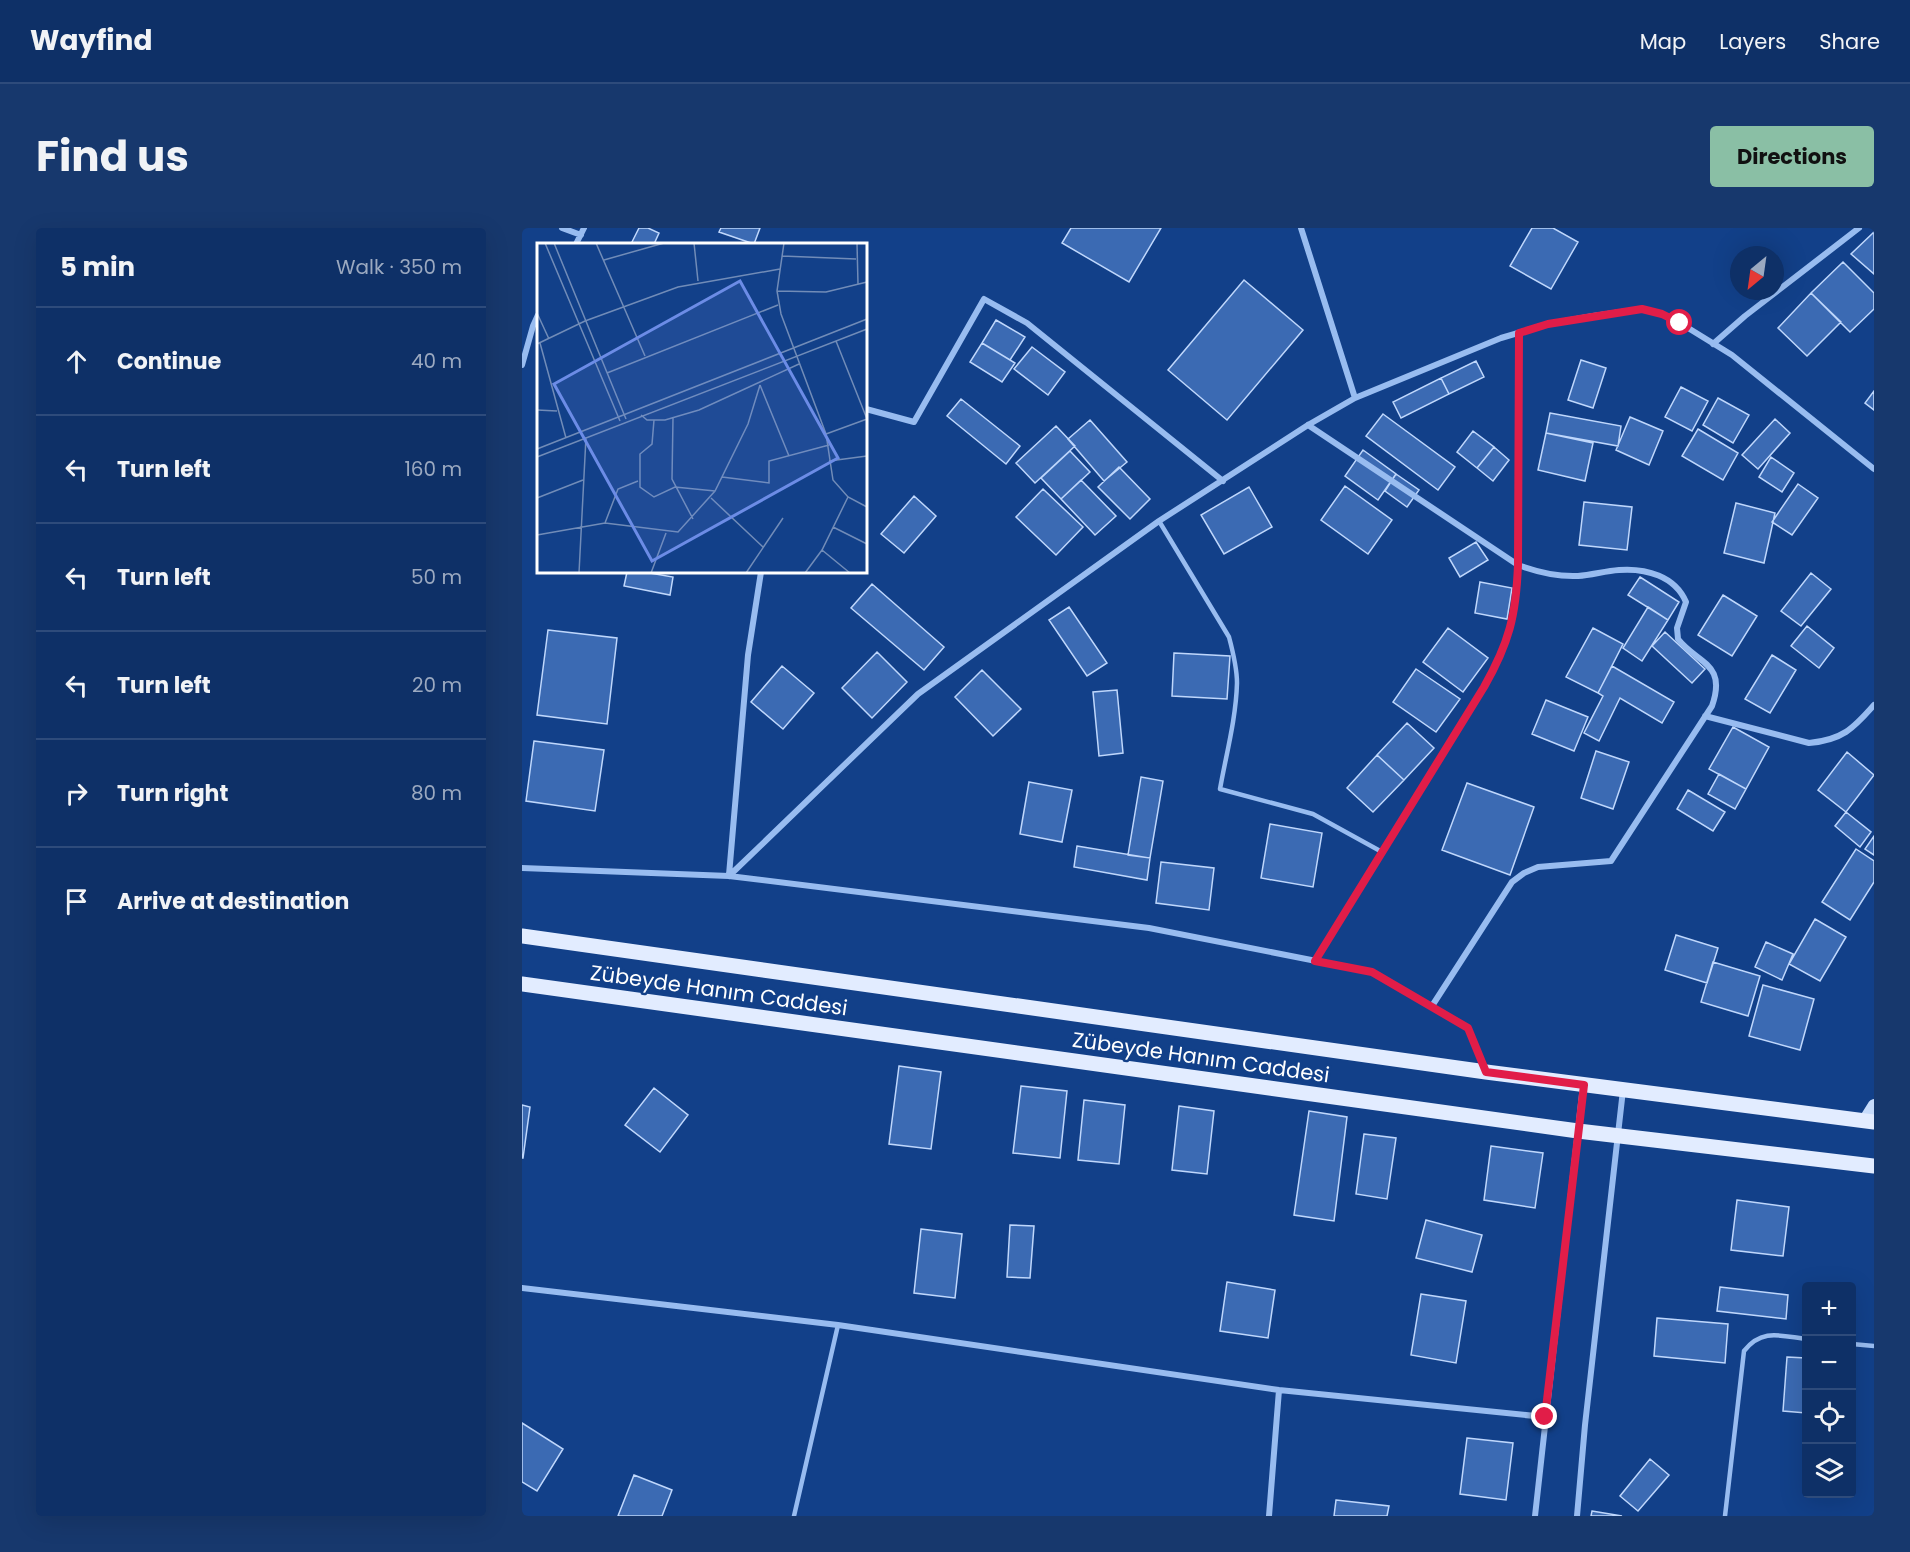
<!DOCTYPE html>
<meta charset="utf-8">
<style>
body{margin:0;font-family:Poppins,sans-serif;background:#17386d;color:#f1f3f6}
.controls{position:absolute;right:18px;bottom:18px;display:grid;overflow:hidden;border-radius:6px;box-shadow:0 6px 24px #0002}
.controls button{width:54px;height:54px;display:grid;place-items:center;padding:0;border:0;border-bottom:2px solid #2e4b7b;background:#0e3067;color:#f1f3f6;font:30px sans-serif}
.compass{position:absolute;left:1208px;top:18px;width:54px;height:54px;border-radius:50%;background:#0e3067;box-shadow:0 6px 24px #0002;rotate:209deg}
.stop{position:absolute;width:18px;height:18px;margin:-14px;border:4px solid #e11d48;border-radius:50%;background:#fff}
.stop.end{background:#e11d48;border-color:#fff;box-shadow:0 2px 6px #0008}
.list{margin:0;padding:0;list-style:none}
h2{display:flex;justify-content:space-between;align-items:center;height:78px;margin:0;padding:0 24px;font-size:26px}
h2 small{font-size:20px;font-weight:400;color:#9ba9c0}
.list li{display:grid;grid-template-columns:39px 1fr auto;gap:18px;align-items:center;box-sizing:border-box;height:108px;padding:0 24px;border-top:2px solid #2e4b7b}
.list b{display:block;font-size:22px;white-space:nowrap}
.list em{font-size:20px;font-style:normal;color:#9ba9c0}
.icon{flex:none;width:33px;height:33px;fill:none;stroke:currentColor;stroke-width:2;stroke-linecap:round;stroke-linejoin:round}
.map{position:relative;flex:none;width:1352px;height:1288px;overflow:hidden;border-radius:6px}
header{display:flex;align-items:center;gap:36px;box-sizing:border-box;height:84px;padding:0 30px;background:#0e3067;border-bottom:2px solid #2e4b7b}
header strong{font-size:28px}
nav{display:flex;gap:33px;margin-inline-start:auto;font-size:21px}
.intro{display:flex;align-items:center;justify-content:space-between;box-sizing:border-box;height:144px;padding:0 36px}
h1{margin:0;font-size:42px}
.button{padding:15px 27px;border-radius:6px;background:#8abfa5;color:#111;font-size:21px;font-weight:700}
main{display:flex;gap:36px;padding:0 36px}
aside{flex:1;background:#0e3067;border-radius:6px;box-shadow:0 6px 24px #0002}
.map>svg:first-child{display:block}
</style>
<header>
<strong>Wayfind</strong>
<nav><a>Map</a><a>Layers</a><a>Share</a></nav>
</header>
<div class="intro"><h1>Find us</h1><a class="button">Directions</a></div>
<main>
<aside>
<h2>5 min<small>Walk · 350 m</small></h2>
<ul class="list">
<li><svg class="icon" aria-label="ahead" viewBox="0 0 24 24"><path d="M12 20V5M6 11l6-6 6 6"/></svg><div><b>Continue</b></div><em>40 m</em></li>
<li><svg class="icon" aria-label="left" viewBox="0 0 24 24"><path d="M17 20v-9H6M10 6l-5 5 5 5"/></svg><div><b>Turn left</b></div><em>160 m</em></li>
<li><svg class="icon" aria-label="left" viewBox="0 0 24 24"><path d="M17 20v-9H6M10 6l-5 5 5 5"/></svg><div><b>Turn left</b></div><em>50 m</em></li>
<li><svg class="icon" aria-label="left" viewBox="0 0 24 24"><path d="M17 20v-9H6M10 6l-5 5 5 5"/></svg><div><b>Turn left</b></div><em>20 m</em></li>
<li><svg class="icon" aria-label="right" viewBox="0 0 24 24"><path d="M7 20v-9h11M14 6l5 5-5 5"/></svg><div><b>Turn right</b></div><em>80 m</em></li>
<li><svg class="icon" aria-label="arrive" viewBox="0 0 24 24"><path d="M6 21V4h12l-3 4 3 4H6"/></svg><div><b>Arrive at destination</b></div></li>
</ul>
</aside>
<div class="map">
<svg width="1352" height="1288" viewBox="0 0 1352 1288">
<rect width="100%" height="100%" fill="#124089"/>
<path fill="#3b6ab3" stroke="#bfd7fc" stroke-width="1.5" d="M117 0H126L137 5 132 16H109Z
M199 0H238L232 16 197 4Z
M549 0H639L607 54 540 15Z
M1010 0H1031L1056 14 1029 61 988 38Z
M1352 4V46L1329 26Z
M1321 34 1352 65V81L1328 104 1289 65Z
M722 52 781 102 705 192 646 142Z
M1289 65 1319 94 1285 128 1256 100Z
M474 92 503 109 488 132 460 115Z
M460 115 493 135 480 154 448 134Z
M510 119 543 144 526 167 492 141Z
M1059 132 1084 140 1071 180 1046 172Z
M954 133 962 149 927 166 919 150Z
M919 150 927 166 879 190 871 174Z
M1159 159 1186 173 1170 203 1143 189Z
M1352 163V182L1343 175Z
M1196 170 1227 187 1211 215 1181 197Z
M439 171 498 218 484 236 425 188Z
M1028 185 1099 198 1096 218 1024 205Z
M861 186 933 239 916 262 844 208Z
M1108 189 1141 203 1127 237 1094 222Z
M1253 191 1268 205 1236 241 1220 227Z
M568 192 605 234 582 253 546 211Z
M534 198 553 218 513 255 494 235Z
M1176 201 1216 225 1201 252 1160 228Z
M951 203 972 219 955 240 935 224Z
M1024 205 1071 215 1063 253 1016 242Z
M972 219 987 232 971 253 955 240Z
M841 222 874 246 856 272 823 248Z
M548 223 568 244 539 271 519 250Z
M1249 229 1272 245 1260 264 1237 249Z
M597 239 628 271 608 291 576 259Z
M874 246 897 262 885 279 863 263Z
M559 252 594 288 573 307 539 271Z
M1276 256 1296 270 1270 307 1250 294Z
M823 258 870 292 846 326 799 292Z
M727 259 750 299 702 326 679 287Z
M521 261 561 299 534 327 494 289Z
M392 268 414 288 382 325 359 306Z
M1062 274 1110 279 1105 322 1057 317Z
M1214 275 1253 285 1242 335 1202 325Z
M954 314 966 332 938 349 927 330Z
M105 344H122L151 349 148 367 102 358Z
M1289 345 1309 361 1279 398 1259 383Z
M1118 349 1157 374 1146 392 1106 367Z
M958 354 990 360 985 391 953 385Z
M350 356 422 419 402 442 329 380Z
M1201 367 1235 388 1210 428 1176 407Z
M547 379 585 435 565 448 527 392Z
M1126 379 1146 392 1120 433 1101 420Z
M1285 398 1312 420 1297 440 1269 418Z
M926 400 966 430 941 464 901 434Z
M1071 400 1101 416 1076 465 1044 449Z
M26 402 95 410 85 496 15 487Z
M1143 404 1183 441 1170 455 1130 418Z
M355 424 385 454 350 490 320 460Z
M652 425 708 428 705 471 650 468Z
M1250 427 1274 442 1248 485 1223 471Z
M260 438 292 465 261 501 229 474Z
M1090 438 1152 474 1140 495 1098 470 1077 513 1062 505 1081 468 1076 465Z
M894 441 938 471 914 504 871 474Z
M460 442 499 481 471 508 433 469Z
M595 462 601 525 577 528 571 464Z
M1024 472 1066 489 1052 523 1010 506Z
M885 495 912 520 882 552 855 527Z
M1211 499 1247 519 1224 561 1187 541Z
M12 513 82 522 73 583 4 573Z
M1074 523 1107 534 1091 581 1059 570Z
M1325 524 1352 547 1324 584 1296 562Z
M855 527 882 552 851 584 825 560Z
M1197 546 1224 561 1213 581 1186 566Z
M619 549 641 553 628 630 606 627Z
M507 554 550 562 540 614 498 606Z
M945 555 1012 579 988 647 920 622Z
M1166 562 1203 584 1191 603 1155 581Z
M1324 584 1349 604 1338 619 1313 598Z
M748 596 800 605 791 659 739 650Z
M1352 608V627L1343 621Z
M555 618 628 630 625 652 552 639Z
M1334 621 1352 633V654L1328 692 1300 674Z
M639 634 692 640 687 682 634 675Z
M1293 691 1324 709 1298 753 1267 736Z
M1154 707 1196 720 1185 755 1143 742Z
M1244 714 1271 726 1260 752 1233 739Z
M1191 734 1238 748 1226 788 1179 774Z
M1241 757 1292 771 1278 822 1227 808Z
M377 838 419 844 409 921 367 916Z
M499 858 545 863 538 930 491 925Z
M132 860 166 887 138 924 103 897Z
M562 872 603 877 597 936 556 932Z
M0 877 8 879 1 930H0Z
M657 878 692 883 685 946 650 942Z
M787 883 825 889 812 993 772 987Z
M842 906 874 910 865 971 834 966Z
M969 918 1021 925 1013 980 962 972Z
M1215 972 1267 979 1261 1028 1209 1022Z
M904 992 960 1007 950 1044 894 1030Z
M488 997 512 998 508 1050 485 1049Z
M399 1001 440 1006 433 1070 392 1065Z
M705 1054 753 1062 746 1110 698 1103Z
M1198 1059 1266 1067 1264 1091 1195 1083Z
M899 1066 944 1073 934 1135 889 1127Z
M1135 1090 1206 1096 1203 1135 1132 1128Z
M1265 1129 1284 1130V1185L1261 1183Z
M0 1195 41 1221 15 1263 0 1254Z
M945 1210 991 1215 984 1272 938 1266Z
M1128 1231 1147 1247 1116 1283 1098 1268Z
M112 1247 150 1262 140 1288H96Z
M814 1272 867 1278 865 1288H812Z
M1070 1283 1100 1288H1069Z"/>
<g fill="none" stroke-linecap="round" stroke-linejoin="round">
<path stroke="#98bcf0" stroke-width="4.5" d="M637 293 707 409C711 424 715 440 715 455 714 491 704 527 698 561L791 586 860 624
M1330 1116 1352 1118
M272 1288 316 1097
M1203 1288 1222 1123C1240 1100 1259 1108 1284 1111"/>
<path stroke="#98bcf0" stroke-width="6" d="M40 0 59 7
M779 0 833 170
M54 16 62 0
M1191 116 1223 88 1337 0
M0 137 11 98 16 87
M344 181 392 194 462 71 505 95 701 253
M786 197 996 337C1015 344 1035 349 1056 348 1070 347 1083 343 1097 342 1124 340 1153 348 1164 374L1155 400 1156 411C1176 436 1205 435 1190 478L1089 633 1016 639 1002 645 990 654 910 778
M1183 488 1287 515C1320 512 1331 501 1352 477
M0 640 207 648 627 700 850 744 946 800 963 841
M207 647 226 427 239 344
M207 648 396 466 637 293 786 197 833 170 979 110 1026 96 1071 88 1120 81 1140 86 1158 95 1210 127 1352 241
M793 733 962 459C987 415 994 388 996 337L997 105
M0 1060 316 1097 757 1162 1023 1189
M747 1288 757 1162
M1013 1288 1061 857
M1055 1288 1063 1197 1101 862"/>
<path stroke="#c6dbfb" stroke-width="12" d="M1342 893 1352 877"/>
<path stroke="#e2ecff" stroke-width="15" d="M0 708 964 844 1352 894
M0 756 1056 903 1352 938"/>
</g>
<g fill="none" stroke-linecap="round" stroke-linejoin="round">
<path stroke="#e11d48" stroke-width="8" d="M1023 1189 1062 857 964 844 946 800 850 744 793 733 962 459C987 415 994 388 996 337L997 105 1026 96 1120 81 1140 86 1158 95"/>
</g>
<g text-anchor="middle" dominant-baseline="central" stroke-width="5" stroke-linejoin="round" paint-order="stroke">
<g font-size="21" fill="#fff" stroke="#124089">
<text transform="translate(197 762) rotate(8)">Zübeyde Hanım Caddesi</text>
<text transform="translate(679 829) rotate(8)">Zübeyde Hanım Caddesi</text>
</g>
</g>
<g transform="translate(15 15)">
<rect width="330" height="330" fill="#124089"/>
<path fill="none" stroke="#718cb8" stroke-width="1.5" d="M8 0 83 178M17 0 89 176M59 0 108 113M157 0 161 38M247 0 240 48 244 71 289 191 296 237 311 254 330 264M320 0 321 41M245 13 319 16M67 17 127 0M240 48 289 49 330 39M0 70 12 96M299 98 330 176M3 100 29 195M0 101 48 78 141 44 243 26M70 130 241 62M223 142 252 213M0 167 20 168M104 172 110 177H128L162 167 262 121M136 175 135 236 156 276M117 177 115 201 103 211V244L117 254 138 244 178 248M289 191 330 176M0 206 330 76M0 214 330 86M292 218 330 213M185 234 232 240V218L292 202M0 255 46 237M174 255 226 304M68 280 81 246 101 238M296 284 330 301M0 292 68 280 141 289 178 248 211 181 223 142M285 307 313 330M42 330 49 194M114 330 129 290M209 330 246 275M268 330 285 307 311 254"/>
<path fill="#6c8ce6" fill-opacity="0.15" stroke="#6c8ce6" stroke-width="3" d="M203 38 301 215 115 318 17 141Z"/>
<rect width="330" height="330" fill="none" stroke="#fff" stroke-width="3"/>
</g>
</svg>
<div class="controls">
<button>+</button>
<button>−</button>
<button><svg class="icon" aria-label="locate" viewBox="0 0 24 24"><circle cx="12" cy="12" r="6"/><path d="M12 2v4M12 18v4M2 12h4M18 12h4"/></svg></button>
<button><svg class="icon" aria-label="layers" viewBox="0 0 24 24"><path d="M12 4l9 5-9 5-9-5zM3 14l9 5 9-5"/></svg></button>
</div>
<svg class="compass" viewBox="-18 -18 36 36"><path d="M0-13l5 13h-10z" fill="#e53935"/><path d="M0 13l5-13h-10z" fill="#9ba9c0"/></svg>
<div class="stop" style="left:1158px;top:95px"></div>
<div class="stop end" style="left:1023px;top:1189px"></div>
</div>
</main>
